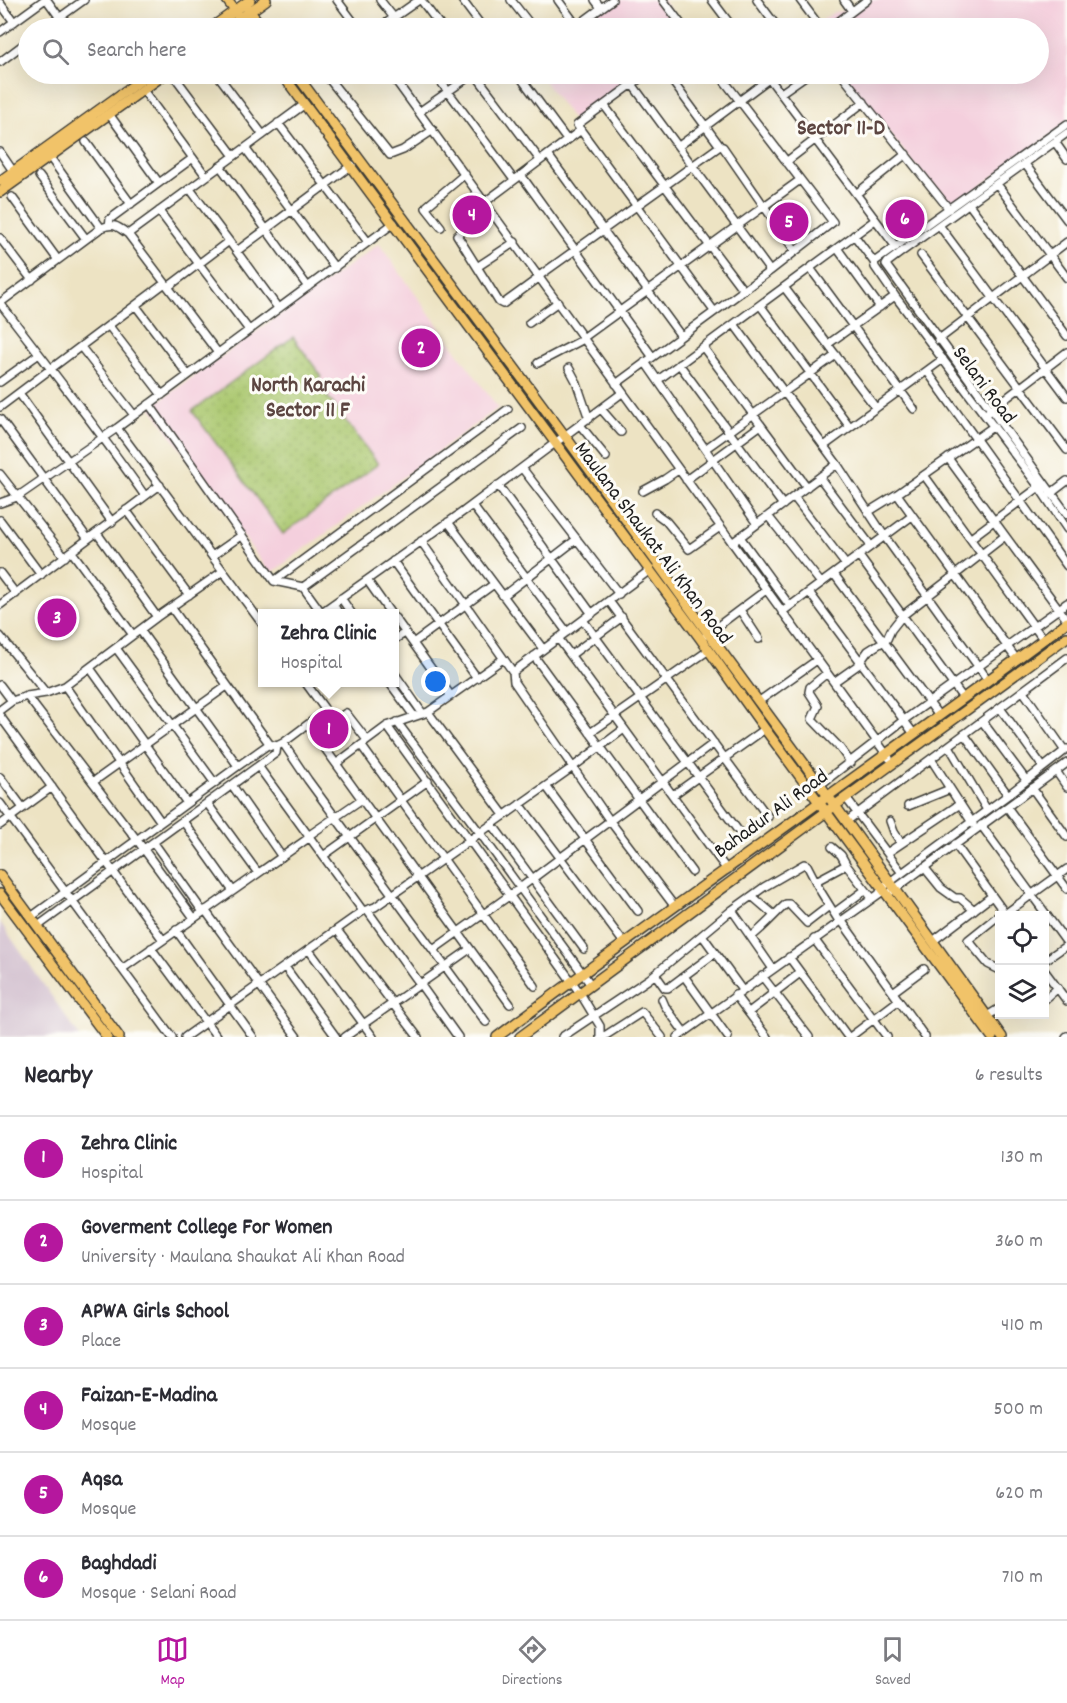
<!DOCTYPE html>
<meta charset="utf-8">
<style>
body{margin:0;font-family:Dekko,sans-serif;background:#f2f2f3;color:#2b2b33}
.controls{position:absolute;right:18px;bottom:18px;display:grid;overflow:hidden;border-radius:0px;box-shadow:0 6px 24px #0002}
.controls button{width:54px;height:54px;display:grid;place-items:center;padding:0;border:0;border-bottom:2px solid #e1e1e2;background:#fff;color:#2b2b33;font:30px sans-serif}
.you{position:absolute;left:436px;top:682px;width:21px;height:21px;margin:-15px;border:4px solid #fff;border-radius:50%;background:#1a73e8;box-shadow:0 0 0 9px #1a73e833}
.badge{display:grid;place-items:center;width:39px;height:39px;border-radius:50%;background:#b5179e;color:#fff;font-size:20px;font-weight:700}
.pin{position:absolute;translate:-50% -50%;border:3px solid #fff;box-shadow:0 2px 6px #0006}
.popup{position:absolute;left:258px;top:609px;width:141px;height:78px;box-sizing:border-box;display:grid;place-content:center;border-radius:0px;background:#fff;filter:drop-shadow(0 2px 4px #0005);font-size:20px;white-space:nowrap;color:#7c7c81}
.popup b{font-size:22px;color:#2b2b33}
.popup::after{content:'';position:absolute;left:50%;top:100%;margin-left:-12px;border:12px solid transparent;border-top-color:#fff}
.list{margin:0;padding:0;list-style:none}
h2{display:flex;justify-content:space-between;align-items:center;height:78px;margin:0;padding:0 24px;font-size:26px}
h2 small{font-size:20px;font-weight:400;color:#7c7c81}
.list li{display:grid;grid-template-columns:39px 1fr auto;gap:18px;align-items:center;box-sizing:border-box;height:84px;padding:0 24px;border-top:2px solid #e1e1e2}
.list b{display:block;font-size:22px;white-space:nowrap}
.list p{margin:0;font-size:20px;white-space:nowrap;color:#7c7c81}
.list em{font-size:20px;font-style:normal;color:#7c7c81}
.icon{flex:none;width:33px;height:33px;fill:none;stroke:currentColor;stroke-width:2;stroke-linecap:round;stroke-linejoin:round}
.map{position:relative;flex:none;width:1067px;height:1037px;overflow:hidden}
.search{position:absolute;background:#fff;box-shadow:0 6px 24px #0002;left:18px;right:18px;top:18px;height:66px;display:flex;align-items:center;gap:15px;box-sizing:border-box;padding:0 21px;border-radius:33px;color:#7c7c81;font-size:22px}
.sheet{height:582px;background:#fff}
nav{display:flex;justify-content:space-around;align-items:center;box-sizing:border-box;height:84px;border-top:2px solid #e1e1e2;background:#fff;font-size:16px;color:#7c7c81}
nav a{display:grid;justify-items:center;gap:3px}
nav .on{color:#b5179e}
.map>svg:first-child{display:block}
</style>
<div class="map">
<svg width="1067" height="1037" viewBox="0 0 1067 1037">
<defs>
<pattern id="park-dots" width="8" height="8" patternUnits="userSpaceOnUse" patternTransform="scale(1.5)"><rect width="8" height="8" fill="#abc86f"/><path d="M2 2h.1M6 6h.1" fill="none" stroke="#93ab60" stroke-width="1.8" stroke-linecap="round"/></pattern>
</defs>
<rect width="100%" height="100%" fill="#fdfcf7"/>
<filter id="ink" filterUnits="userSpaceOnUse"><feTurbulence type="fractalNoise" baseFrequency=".0167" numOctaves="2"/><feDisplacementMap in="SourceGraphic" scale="12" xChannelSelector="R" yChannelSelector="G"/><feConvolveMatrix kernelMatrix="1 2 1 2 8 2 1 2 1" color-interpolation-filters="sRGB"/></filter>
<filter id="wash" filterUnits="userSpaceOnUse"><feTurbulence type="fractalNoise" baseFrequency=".008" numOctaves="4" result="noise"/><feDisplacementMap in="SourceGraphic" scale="24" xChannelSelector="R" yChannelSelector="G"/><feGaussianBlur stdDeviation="1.35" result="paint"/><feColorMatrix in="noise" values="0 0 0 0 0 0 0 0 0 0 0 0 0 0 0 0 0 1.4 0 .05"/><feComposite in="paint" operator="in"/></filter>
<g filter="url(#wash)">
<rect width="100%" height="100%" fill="#ede3c3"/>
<path fill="#f4cfdd" d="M612 0H663L684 28H574Z
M867 0H1067V124L950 208 841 74H1038V28H811L834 12 853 10Z
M539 74H646L577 125Z
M379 244 498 408 270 574 151 407Z"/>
<path fill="#d0bdcd" d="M0 922 80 1037H0Z"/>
<path fill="url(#park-dots)" stroke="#647246" stroke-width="1.5" d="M293 337 322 377 316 381 378 464 283 534 192 411Z"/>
</g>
<g filter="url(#ink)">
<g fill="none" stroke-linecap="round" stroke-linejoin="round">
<g stroke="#3b3a35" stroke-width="10">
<path id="minor" d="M47 0 60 18
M337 0 358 28
M380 0 402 28
M421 0 442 28
M462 0 483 28
M511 0 533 28
M558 0 577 26
M595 0 601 8
M663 0 684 28
M712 0 733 28
M757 0 778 28
M800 0 821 28
M844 0 852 11
M0 3 14 22
M45 28 84 0
M379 28 419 0
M574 28 612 0
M830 28 867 0
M0 32 44 0
M0 62 28 41
M217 74 263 135
M325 74 390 155 403 150 433 130
M391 74 889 758
M435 74 514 180
M475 74 540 160
M518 74 567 140
M646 74 577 125 714 311
M667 74 720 146 723 147 795 251
M766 74 896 247
M841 74 949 209
M175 77 234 156
M632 84 770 271
M143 90 206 176
M781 93 808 74
M604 105 743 290
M419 112 473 74
M109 114 159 183
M278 123 368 242
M1067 133 900 253 888 262 886 265 1067 514
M86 142 131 204
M1055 142 1067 159
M679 146 770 78
M245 148 335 268
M0 152 13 171
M548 155 681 336
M49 156 101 228C114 223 117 226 128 234L218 353
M786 162 864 102
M1025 164 1067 220
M220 166 308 287
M521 175 652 356
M39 176 86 239
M997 184 1067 278
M190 189 229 241
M856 194 906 154
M12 197 58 260
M485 202 581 130
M969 204 1067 336
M490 209 457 235 499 302 503 304 540 277
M159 211 249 330
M109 225 110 219 193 158
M939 225 1067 397
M441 227 426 208 427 206 465 174
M101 228 0 303C49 367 99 430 145 496
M128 234 305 104
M854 235 874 262 875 267 895 296 1039 487 1067 529
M0 238 32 280
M837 248 880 307
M237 251 352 165
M921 255 1067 450
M874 262 1067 124
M477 267 515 242
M810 268 914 409
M539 276 720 146
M168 287 229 241 278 308
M784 287 876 408
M760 305 850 427
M136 306 188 375
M529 323 558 302
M734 324 837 464 885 537 988 680
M109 326 162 395
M583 338 800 180
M938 340 1067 242
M828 344 895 296
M81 347 134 415
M703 347 807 487
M645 362 757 524
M538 363 584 339
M679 364 783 505
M569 368 576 381 589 419
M927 371 1067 566
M658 380 875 220
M0 382 39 354
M616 384 770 271 833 222 719 74
M19 393 112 522
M149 404 274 581 303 587 522 428
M0 407 165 283
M601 409 621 432
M988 412 1067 352
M0 419 88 539
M580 425 606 457
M117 428 263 625
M824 446 943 359
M705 449 836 355
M948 458 1067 620
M522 468 619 594
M0 474 65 557
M924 475 1043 639
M820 478 871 546
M686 480 761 425
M498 485 592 614
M643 491 665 479 678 470
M897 494 1017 660
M1050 494 1067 481
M794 497 846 565
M0 503 17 497 117 428 394 223
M472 505 567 632
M126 510 189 595
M868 512 897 494 994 426
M655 513 666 521 689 549 720 527
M768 516 821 583
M0 520 41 575
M448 522 543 649
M97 533 157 617
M740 537 790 606
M971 538 1039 487
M421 541 513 672 514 682 610 821 675 907
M732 543 837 464
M72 552 133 635
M212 556 242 535
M859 556 963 698
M393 561 477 678
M0 573 16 594
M834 574 939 716
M367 580 391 614
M274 581 508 409
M303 587 321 612
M809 592 914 734
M503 596 577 539
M341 598 352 614
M609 601 768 817
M333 604 339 614
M0 605 160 485
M171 607 271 746
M740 610 759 639
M782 612 912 516
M319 614 464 511 622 393
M395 618 451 696
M583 620 742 836
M140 630 238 766
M706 635 766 590
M0 636 46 693
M558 638 727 870
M395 639 405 633
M413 643 494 584
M116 648 214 782
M571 655 622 617
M534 656 692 872
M90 668 187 803
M513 672 650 570
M827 673 810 687 809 692 818 706 812 719 840 748 851 763
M395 674 423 714
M389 682 414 716
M834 682 858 665 868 651 887 639 891 630 902 616 1005 536
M0 685 12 701
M65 686 161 822
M1023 691 1065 751
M27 696 137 840 194 918
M758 702 817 660
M1000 708 1043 767
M0 710 12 701 27 696 46 693 65 686 157 617 223 571
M428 712 504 815
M0 716 163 940
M982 721 1026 780
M397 722 480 833 591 985
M308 725 510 1004
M387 726 580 993 600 1026V1037
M590 733 709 650
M315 734 346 713 367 740
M964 734 1008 795
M283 743 308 780 486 1022
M361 745 535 986
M949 746 987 810
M931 759 973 824
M337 763 387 726 428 712 503 659
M258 766 363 911
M1056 771 1067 787
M0 777 23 808
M93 782 227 686
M232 785 282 857
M820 785 904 720 1067 603
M546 786 638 911
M1032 788 1067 837
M673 795 765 729
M846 798 902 873
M0 803 172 1037
M207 803 258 873
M520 804 624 943
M908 806 950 789
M1007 807 1067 889
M183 821 233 891
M847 821 1067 658
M890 821 894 832 901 843
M492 824 584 949
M0 825 52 787
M981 825 1067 943
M308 836 362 799
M154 843 203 912
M955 844 1006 915
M832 847 841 855 847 866
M887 853 960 804
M323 856 428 781
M924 867 941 888 955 898H960L974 910
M816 881 844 866H847L872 898
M892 891 1067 763
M752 896 774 915
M205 910 297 1037
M367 910 458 1037
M732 910 773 969
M834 913 865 890
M1005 914 1067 869
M31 917 238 766 269 744 277 746 283 743 323 713 324 708 305 682
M841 920 925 1037
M38 926 276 753 277 746
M176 930 253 1037
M337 930 418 1037
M702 935 742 990
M751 937C764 927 774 915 786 904H789L807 923 829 906
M814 939 887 1037
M933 941 992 896
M151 948 217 1037
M309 950 373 1037
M433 950 520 888 714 743
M789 957 848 1037
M1044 961 1067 945
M285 967 336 1037
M122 969 310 837
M1000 970 988 964 968 940 1003 912
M1044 970 1067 1001
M655 974 665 988H668L715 953
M684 976 728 1037
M762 976 809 1037
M893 992 924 969
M735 995 767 1037
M662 999 665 1006 684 1032
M1044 1000 1058 988
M749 1012 800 973
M987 1016 1000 1008
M185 1037 363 911 375 907 573 767 624 729
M345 1037 470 949
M562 1037 649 979 732 910 764 887 804 864 807 865 821 892 839 921
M603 1037 642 1012 662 1037
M678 1037 879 894 883 887 1008 795 1067 749
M850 1037 899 1000
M1066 1037 1067 1036"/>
</g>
<g stroke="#3b3a35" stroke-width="12">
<path id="major" d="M227 0 248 28
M248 9 263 28
M211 28 250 0
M227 28 266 0
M282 74 700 638 765 729 992 1037
M296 74 565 436 708 633 828 796 1002 1037
M0 181 149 74
M0 192 165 74
M0 875 119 1037
M0 894 107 1037
M497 1037C685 896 879 762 1067 622
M520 1037 826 812 1067 637"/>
</g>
<use href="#minor" stroke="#fff" stroke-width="7"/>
<use href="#major" stroke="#f1c369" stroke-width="9"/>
</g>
</g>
<g text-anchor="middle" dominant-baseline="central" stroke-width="6" stroke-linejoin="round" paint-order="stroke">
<g font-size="21" fill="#1c1c1c" stroke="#fdfcf7">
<text transform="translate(983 386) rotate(53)">Selani Road</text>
<text transform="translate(652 544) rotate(53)">Maulana Shaukat Ali Khan Road</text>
<text transform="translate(772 815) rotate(-36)">Bahadur Ali Road</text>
</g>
<g font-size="22" font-weight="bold" fill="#5c4541" stroke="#fdfcf7">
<text x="841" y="129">Sector 11-D</text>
<text x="308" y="386">North Karachi<tspan x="308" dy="25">Sector 11 F</tspan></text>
</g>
</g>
</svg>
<div class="controls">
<button><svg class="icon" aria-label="locate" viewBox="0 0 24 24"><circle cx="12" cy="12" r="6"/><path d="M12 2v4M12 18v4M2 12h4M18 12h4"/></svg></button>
<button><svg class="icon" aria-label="layers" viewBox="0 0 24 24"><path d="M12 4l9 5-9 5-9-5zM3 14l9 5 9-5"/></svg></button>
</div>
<div class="you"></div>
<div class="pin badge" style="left:329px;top:729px">1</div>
<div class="popup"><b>Zehra Clinic</b>Hospital</div>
<div class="pin badge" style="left:421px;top:348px">2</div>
<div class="pin badge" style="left:57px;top:618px">3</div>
<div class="pin badge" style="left:472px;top:215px">4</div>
<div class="pin badge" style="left:789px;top:222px">5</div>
<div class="pin badge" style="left:905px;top:219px">6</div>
<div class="search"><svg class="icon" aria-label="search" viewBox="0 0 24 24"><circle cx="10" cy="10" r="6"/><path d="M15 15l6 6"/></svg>Search here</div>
</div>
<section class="sheet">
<h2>Nearby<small>6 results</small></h2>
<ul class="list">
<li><span class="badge">1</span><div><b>Zehra Clinic</b><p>Hospital</p></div><em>130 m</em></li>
<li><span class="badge">2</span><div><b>Goverment College For Women</b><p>University · Maulana Shaukat Ali Khan Road</p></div><em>360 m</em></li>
<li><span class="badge">3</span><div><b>APWA Girls School</b><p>Place</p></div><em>410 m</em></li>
<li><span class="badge">4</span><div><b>Faizan-E-Madina</b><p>Mosque</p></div><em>500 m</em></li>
<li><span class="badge">5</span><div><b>Aqsa</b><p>Mosque</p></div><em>620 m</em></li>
<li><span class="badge">6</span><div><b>Baghdadi</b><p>Mosque · Selani Road</p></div><em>710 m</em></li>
</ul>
</section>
<nav>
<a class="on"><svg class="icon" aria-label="map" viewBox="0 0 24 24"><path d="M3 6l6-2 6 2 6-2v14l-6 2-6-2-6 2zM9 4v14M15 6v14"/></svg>Map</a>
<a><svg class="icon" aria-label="directions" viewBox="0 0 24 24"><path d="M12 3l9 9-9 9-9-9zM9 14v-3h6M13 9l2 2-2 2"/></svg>Directions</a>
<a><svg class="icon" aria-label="saved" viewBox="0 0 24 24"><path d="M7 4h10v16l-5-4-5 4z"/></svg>Saved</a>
</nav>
